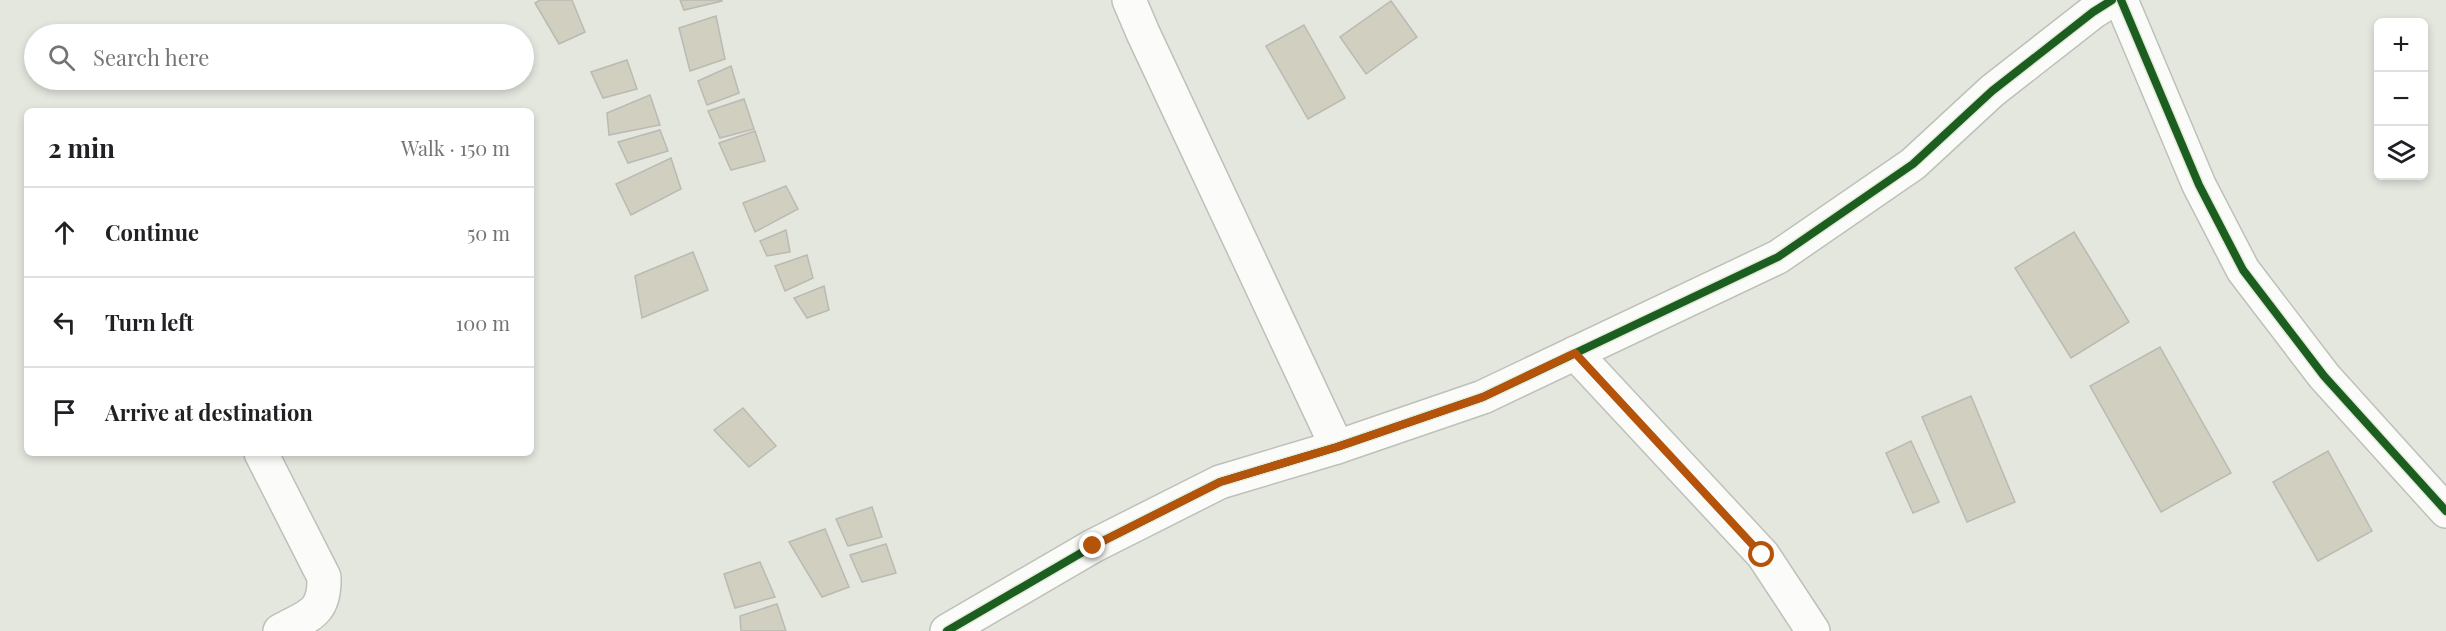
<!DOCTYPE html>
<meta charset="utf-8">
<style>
body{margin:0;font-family:"Playfair Display",serif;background:#f6f6f6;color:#202124}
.controls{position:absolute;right:18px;top:18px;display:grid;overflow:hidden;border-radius:9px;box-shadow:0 3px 9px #0003}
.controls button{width:54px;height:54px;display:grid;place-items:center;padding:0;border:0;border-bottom:2px solid #e0e0e0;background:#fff;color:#202124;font:30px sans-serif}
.stop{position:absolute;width:18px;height:18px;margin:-14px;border:4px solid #b45309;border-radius:50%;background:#fff}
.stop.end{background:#b45309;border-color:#fff;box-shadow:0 2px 6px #0008}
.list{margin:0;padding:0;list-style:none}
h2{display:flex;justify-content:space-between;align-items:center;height:78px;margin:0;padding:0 24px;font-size:26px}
h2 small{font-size:20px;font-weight:400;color:#757577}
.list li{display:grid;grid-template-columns:39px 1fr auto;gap:18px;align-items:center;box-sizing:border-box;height:90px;padding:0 24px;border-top:2px solid #e0e0e0}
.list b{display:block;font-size:22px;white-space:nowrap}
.list em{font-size:20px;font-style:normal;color:#757577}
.icon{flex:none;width:33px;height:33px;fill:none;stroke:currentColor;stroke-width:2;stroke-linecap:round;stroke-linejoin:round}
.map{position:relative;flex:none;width:2446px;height:631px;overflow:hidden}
.search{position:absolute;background:#fff;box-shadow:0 3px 9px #0003;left:24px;top:24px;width:510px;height:66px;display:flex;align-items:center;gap:15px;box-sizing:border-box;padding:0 21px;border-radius:33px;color:#757577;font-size:22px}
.panel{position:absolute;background:#fff;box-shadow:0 3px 9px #0003;left:24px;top:108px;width:510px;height:348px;border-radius:9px}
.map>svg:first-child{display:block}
</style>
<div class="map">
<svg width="2446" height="631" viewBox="0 0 2446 631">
<rect width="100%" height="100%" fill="#e4e7de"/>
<path fill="#d0cfc0" stroke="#babab3" stroke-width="1.5" d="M540 0H572L585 32 559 44 535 3Z
M680 0H721L722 1 684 10Z
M1391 1 1417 37 1366 74 1340 37Z
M716 16 725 59 690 71 679 28Z
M1304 25 1345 98 1308 119 1266 46Z
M627 60 637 89 603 98 591 72Z
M731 66 739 93 707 105 698 81Z
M650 95 660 125 609 135 607 113Z
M744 99 754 129 720 138 708 111Z
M660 130 668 151 628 163 618 142Z
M755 131 765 161 731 170 719 143Z
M671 158 681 189 631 215 616 184Z
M786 186 798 209 755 232 743 203Z
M786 230 790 252 767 256 760 241Z
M2074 232 2129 322 2071 358 2015 268Z
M693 252 708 290 642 318 635 276Z
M807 255 813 278 785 291 775 266Z
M824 286 829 310 807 318 794 298Z
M2160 347 2231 473 2161 512 2090 386Z
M1971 396 2015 502 1967 522 1922 417Z
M743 408 776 446 749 467 714 430Z
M1911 441 1939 502 1913 513 1886 453Z
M2328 451 2372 531 2318 561 2273 482Z
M872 507 882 537 848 546 836 519Z
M825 529 849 587 822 597 789 542Z
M886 544 896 573 862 582 850 555Z
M760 562 775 597 735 608 724 574Z
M777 604 786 631H741L740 616Z"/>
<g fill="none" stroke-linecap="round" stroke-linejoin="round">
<g stroke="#bec0b9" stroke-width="36">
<path id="street" d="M1129 0 1143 33 1337 447
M2121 0 2199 185 2243 270 2324 376 2446 511
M1575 353 1763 555 1813 631
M261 453 324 577C325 614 309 615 280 631"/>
</g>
<g stroke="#bec0b9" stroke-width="36">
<path id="secondary" d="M947 631 1093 546 1220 482 1337 447 1483 397 1778 257 1913 164 1992 91 2093 12 2112 0"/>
</g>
<use href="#street" stroke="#fbfbfa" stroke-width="33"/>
<use href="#secondary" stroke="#fbfbfa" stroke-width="33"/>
<g stroke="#e5ebda" stroke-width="11">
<path id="cycleway" d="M2121 0 2199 185 2243 270 2324 376 2446 511
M947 631 1093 546 1220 482 1337 447 1483 397 1778 257 1913 164 1992 91 2093 12 2112 0"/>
</g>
<use href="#cycleway" stroke="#1b5e20" stroke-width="8"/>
</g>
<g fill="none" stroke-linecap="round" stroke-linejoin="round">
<path stroke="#b45309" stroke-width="8" d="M1093 546 1220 482 1337 447 1483 397 1575 353 1762 555"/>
</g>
</svg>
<div class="controls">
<button>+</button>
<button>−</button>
<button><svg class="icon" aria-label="layers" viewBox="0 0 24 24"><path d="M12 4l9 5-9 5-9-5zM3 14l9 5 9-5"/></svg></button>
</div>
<div class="stop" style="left:1762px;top:555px"></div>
<div class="stop end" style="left:1093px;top:546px"></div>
<div class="search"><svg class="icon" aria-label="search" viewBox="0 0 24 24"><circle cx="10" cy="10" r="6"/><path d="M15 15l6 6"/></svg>Search here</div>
<section class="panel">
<h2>2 min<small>Walk · 150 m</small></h2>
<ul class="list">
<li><svg class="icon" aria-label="ahead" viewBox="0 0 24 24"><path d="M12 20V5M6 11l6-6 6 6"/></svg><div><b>Continue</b></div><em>50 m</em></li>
<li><svg class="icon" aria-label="left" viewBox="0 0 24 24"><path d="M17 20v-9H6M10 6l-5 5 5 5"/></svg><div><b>Turn left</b></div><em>100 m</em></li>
<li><svg class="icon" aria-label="arrive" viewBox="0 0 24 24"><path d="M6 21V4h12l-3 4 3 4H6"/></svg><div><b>Arrive at destination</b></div></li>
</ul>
</section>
</div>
